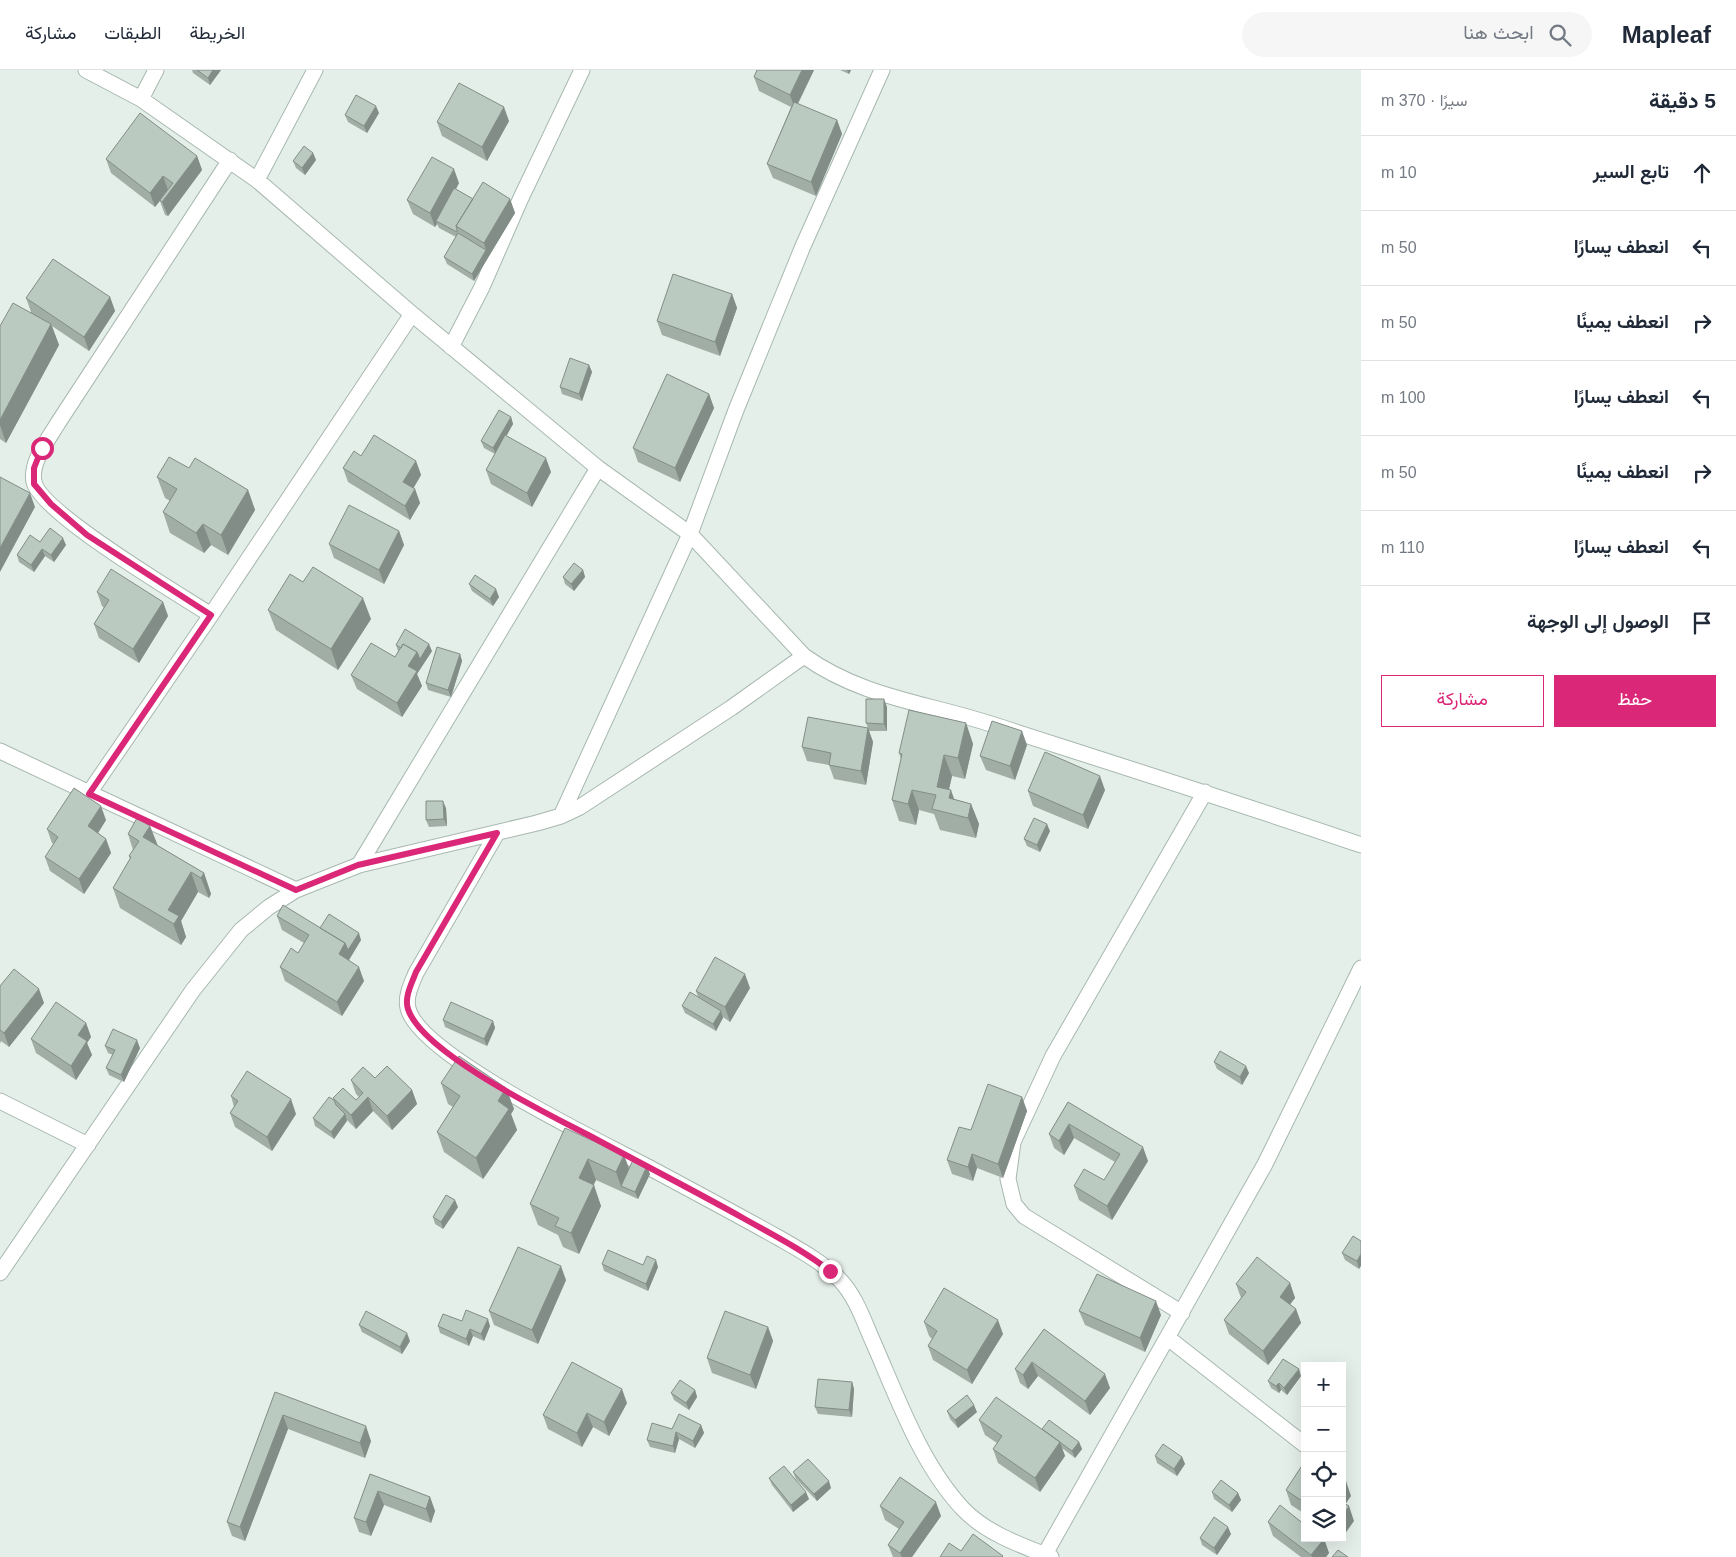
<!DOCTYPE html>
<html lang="ar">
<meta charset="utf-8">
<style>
body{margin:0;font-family:Helvetica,Vazirmatn,sans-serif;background:#f6f6f7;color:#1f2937;direction:rtl}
.controls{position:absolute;right:15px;bottom:15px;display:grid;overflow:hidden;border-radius:0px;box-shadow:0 5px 20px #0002}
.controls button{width:45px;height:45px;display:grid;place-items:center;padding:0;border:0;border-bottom:1px solid #e0e1e3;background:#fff;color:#1f2937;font:25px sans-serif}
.stop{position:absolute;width:15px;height:15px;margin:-11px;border:4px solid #db2777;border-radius:50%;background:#fff}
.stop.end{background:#db2777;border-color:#fff;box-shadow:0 1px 5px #0008}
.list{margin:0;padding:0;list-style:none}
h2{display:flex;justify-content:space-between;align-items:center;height:65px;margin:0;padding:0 20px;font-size:21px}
h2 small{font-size:16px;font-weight:400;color:#747a83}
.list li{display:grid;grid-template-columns:32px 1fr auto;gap:15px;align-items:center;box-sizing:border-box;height:75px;padding:0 20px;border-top:1px solid #e0e1e3}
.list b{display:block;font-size:19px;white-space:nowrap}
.list em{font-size:16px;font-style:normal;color:#747a83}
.actions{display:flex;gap:10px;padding:15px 20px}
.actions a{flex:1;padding:11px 0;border:1px solid #db2777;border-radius:0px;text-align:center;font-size:18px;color:#db2777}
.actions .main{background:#db2777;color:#fff}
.icon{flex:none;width:28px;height:28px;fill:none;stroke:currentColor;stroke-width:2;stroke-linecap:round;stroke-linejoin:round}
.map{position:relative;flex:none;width:1361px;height:1487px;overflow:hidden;direction:ltr}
header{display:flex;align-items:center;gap:30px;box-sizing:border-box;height:70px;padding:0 25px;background:#fff;border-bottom:1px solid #e0e1e3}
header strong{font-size:24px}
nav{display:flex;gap:28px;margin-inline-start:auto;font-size:18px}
.search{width:350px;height:45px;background:#f6f6f7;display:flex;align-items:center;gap:12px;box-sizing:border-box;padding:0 18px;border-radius:28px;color:#747a83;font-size:19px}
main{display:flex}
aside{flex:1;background:#fff}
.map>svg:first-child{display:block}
</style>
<header>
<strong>Mapleaf</strong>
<div class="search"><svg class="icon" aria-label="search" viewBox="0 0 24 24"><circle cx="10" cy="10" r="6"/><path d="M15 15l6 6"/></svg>ابحث هنا</div>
<nav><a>الخريطة</a><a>الطبقات</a><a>مشاركة</a></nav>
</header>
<main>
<aside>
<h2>5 دقيقة<small>سيرًا · 370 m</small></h2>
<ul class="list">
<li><svg class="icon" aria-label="ahead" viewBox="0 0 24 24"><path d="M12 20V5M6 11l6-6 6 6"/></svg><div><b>تابع السير</b></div><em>10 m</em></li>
<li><svg class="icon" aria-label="left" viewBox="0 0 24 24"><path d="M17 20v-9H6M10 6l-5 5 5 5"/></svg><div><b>انعطف يسارًا</b></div><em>50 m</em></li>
<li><svg class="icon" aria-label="right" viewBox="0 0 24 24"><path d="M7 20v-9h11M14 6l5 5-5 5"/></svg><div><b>انعطف يمينًا</b></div><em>50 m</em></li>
<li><svg class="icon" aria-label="left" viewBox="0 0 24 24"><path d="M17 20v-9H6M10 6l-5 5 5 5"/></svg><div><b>انعطف يسارًا</b></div><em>100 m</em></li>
<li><svg class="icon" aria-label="right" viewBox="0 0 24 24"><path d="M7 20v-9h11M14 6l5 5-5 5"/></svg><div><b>انعطف يمينًا</b></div><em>50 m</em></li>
<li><svg class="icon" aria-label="left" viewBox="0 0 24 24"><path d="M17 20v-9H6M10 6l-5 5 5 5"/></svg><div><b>انعطف يسارًا</b></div><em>110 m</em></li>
<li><svg class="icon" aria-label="arrive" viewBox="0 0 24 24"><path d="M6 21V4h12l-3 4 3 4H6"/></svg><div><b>الوصول إلى الوجهة</b></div></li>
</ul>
<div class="actions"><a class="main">حفظ</a><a>مشاركة</a></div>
</aside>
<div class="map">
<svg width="1361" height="1487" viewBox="0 0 1361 1487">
<rect width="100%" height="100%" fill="#e5efe9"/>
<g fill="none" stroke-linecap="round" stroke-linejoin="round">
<g stroke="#a7b8af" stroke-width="17">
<path id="minor" d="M86 0 141 29 257 110 412 244 598 398 690 464 804 586C861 627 926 633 991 654 1115 694 1238 733 1361 775
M141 29 156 0
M257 110 315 0
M451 277 482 217 520 130 582 0
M211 545C180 525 41 443 34 412 30 392 48 370 58 353L230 90
M0 681 296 820
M89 723 211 545 412 244
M561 746 690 464 736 340 803 176 882 0
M497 763 416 903C412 913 405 926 408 938 418 985 603 1073 650 1098 693 1121 736 1144 779 1168 800 1180 822 1192 839 1209 856 1226 864 1252 874 1274 898 1329 921 1394 963 1439 986 1463 1020 1475 1051 1487
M359 795 598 398
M0 1031 88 1075
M0 1203 193 920 241 860 269 837 296 820 359 795 537 753 561 746 580 737 731 638 804 586
M1182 1243 1024 1146 1014 1134 1008 1109 1013 1072 1053 986 1205 722
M1168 1268 1305 1375
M1045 1487V1484L1265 1094 1361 898"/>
</g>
<use href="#minor" stroke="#fff" stroke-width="15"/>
</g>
<path fill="#a0aea6" d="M192 0H221L210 15 193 3Z
M814 0 798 34 837 50 842 64 816 126 773 108 767 94 791 37 759 21 754 7Z
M840 0H851L849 4Z
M379 43 367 63 348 52 345 45Z
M509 51 487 91 442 66 437 52Z
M313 83 316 90 305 105 296 98 293 91Z
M197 86 202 100 168 146 165 145 160 131 155 137 111 103 106 89Z
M459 113 456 119 473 129H510L515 143 474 211 447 194 444 187 456 167 439 158 437 154 435 157 413 144 407 130Z
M732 224 737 238 720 286 662 265 657 251Z
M110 227 115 241 89 281 52 256 59 275 6 373 0 369V256L31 242 26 228Z
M589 295 592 302 582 331 562 324 560 317Z
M709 324 714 338 680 412 638 392 633 378Z
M511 347 513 354 506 366 551 402 532 437 491 414 486 400 495 384 484 378 481 371Z
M361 386 416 391 421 405 413 418 415 419 420 433 410 450 348 412 343 398Z
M189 398 248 420 255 440 228 485 211 475 204 483 170 463 163 442 170 431 165 428 157 407Z
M399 461 404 475 384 514 334 488 329 474Z
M40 472 66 475 54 492 45 486 34 502 19 492 17 485Z
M583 500 585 507 574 521 565 514 563 507Z
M303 512 371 549 338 600 276 560 268 540Z
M469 514 499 527 493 536 472 521Z
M97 522 163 532 168 546 139 593 99 568 94 554 104 538 102 536Z
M396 575 432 581 417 604 422 616 402 647 357 619 351 605 395 587 398 581Z
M460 584 462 591 451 627 428 620 426 613Z
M887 637V661H869L873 672 866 715 834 709 829 695 807 691 802 677 868 658 866 653Z
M966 653 973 674 965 709 952 706 949 719 954 729 971 734 979 754 976 768 940 760 934 744 919 740 916 755 899 751 892 730 901 689 899 683Z
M1027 675 1015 710 986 700 980 686Z
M1105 720 1088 759 1033 736 1028 721Z
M446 738 447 756 429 757 426 750Z
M106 750 98 763 106 769 111 783 84 824 50 801 45 787 54 774 52 773 47 759Z
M150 756 157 775 204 803 211 824 209 828 198 822 181 851 186 867 181 875 120 838 113 818 130 789 129 786 133 780 128 764Z
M1050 761 1040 782 1027 776 1024 769Z
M277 846 361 870 349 890 364 911 342 946 285 911 280 897 298 883 304 873 282 860Z
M0 916 44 933 9 977 1 971 0 974Z
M750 918 730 952 723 947 716 961 685 943 682 936 698 927 696 921Z
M443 950 493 951 495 958 487 976 445 957Z
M86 953 91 967 87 973 92 985 76 1010 36 983 31 969Z
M105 976 140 978 124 1012 109 1005 106 998 113 985 108 983Z
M1214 992 1249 1003 1242 1015 1217 999Z
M375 1008 412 1020 417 1034 392 1060 373 1041 356 1059 347 1050 334 1069 315 1056 313 1048 334 1030 333 1028 356 1030 359 1027 356 1024 351 1010Z
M441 1013 506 1018 514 1039 511 1044 517 1060 483 1109 444 1082 437 1062 453 1037 448 1034Z
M231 1026 296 1044 272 1081 235 1057 230 1043 234 1037Z
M1022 1027 1027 1041 1003 1108 977 1098 973 1111 952 1104 947 1090Z
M1068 1032 1148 1091 1112 1150 1079 1130 1074 1116 1104 1110 1115 1092 1074 1068 1064 1085 1054 1078 1049 1064Z
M565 1058 629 1099 650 1104 638 1129 596 1110 593 1115 601 1136 579 1184 563 1177 558 1165 538 1155 530 1134Z
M458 1137 443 1159 435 1154 433 1147Z
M1361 1171 1359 1199 1345 1190 1342 1183Z
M602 1194 643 1195 658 1197 648 1221 604 1201Z
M566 1210 538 1274 494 1255 489 1241Z
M1290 1213 1295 1228 1290 1234 1296 1239 1301 1253 1268 1295 1229 1264 1224 1250 1241 1228 1236 1214Z
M1079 1241 1161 1245 1145 1282 1085 1255Z
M462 1251 490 1256 484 1271 473 1266 469 1276 440 1263 438 1256Z
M924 1252 1003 1264 972 1314 933 1290 928 1276 932 1269 929 1266Z
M359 1255 410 1271 402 1284 362 1262Z
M768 1257 773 1271 756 1319 712 1303 707 1288Z
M1044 1259 1110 1318 1090 1345 1038 1306 1028 1319 1020 1313 1015 1299Z
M1301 1306 1287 1325 1281 1320 1279 1323 1271 1318 1268 1311Z
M852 1312 854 1319 852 1347 818 1344 815 1337Z
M695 1320 697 1327 689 1340 674 1330 671 1323Z
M275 1322 371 1371 365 1388 288 1359 245 1471 232 1466 227 1452Z
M627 1333 609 1366 593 1357 582 1377 548 1359 543 1345Z
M947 1341 977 1342 958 1358 950 1349Z
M979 1350 1042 1360 1079 1372 1082 1379 1075 1388 1062 1378 1065 1386 1040 1422 998 1393 993 1379 997 1373 985 1365Z
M701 1355 704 1363 695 1378 679 1369 675 1383 650 1377 647 1370 672 1359Z
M1155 1386 1182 1387 1185 1394 1177 1406 1157 1393Z
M1305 1395V1444L1291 1435 1286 1420Z
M793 1402 831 1418 817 1431 796 1409Z
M370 1404 430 1427 435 1441 431 1453 384 1435 371 1466 359 1462 354 1448Z
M769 1408 809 1429 793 1442 772 1415Z
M1212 1422 1238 1423 1241 1430 1232 1442 1214 1429Z
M880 1436 941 1446 912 1487H893L888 1475 899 1459 885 1450Z
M1268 1452 1324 1469 1329 1483 1326 1487H1301L1273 1466Z
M1231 1464 1217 1485 1202 1475 1200 1468Z"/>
<path fill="#828d87" d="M213 0H221L210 15 208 8Z
M802 0H814L795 39 790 25Z
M847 0H851L849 4Z
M376 36 379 43 367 63 364 56Z
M504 37 509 51 487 91 482 77Z
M837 50 842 64 816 126 811 112Z
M313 83 316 90 305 105 302 98Z
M197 86 202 100 168 146 162 132Z
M454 99 459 113 438 152 436 151 437 154 435 157 430 143Z
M163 106 168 120 155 137 150 123Z
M510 129 515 143 474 211 472 204 486 180 484 173Z
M732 224 737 238 720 286 715 272Z
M110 227 115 241 89 281 84 267Z
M51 254 59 275 6 373 0 355V350Z
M589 295 592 302 582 331 579 324Z
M709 324 714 338 680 412 675 398Z
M511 347 513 354 496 385 493 378Z
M546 388 551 402 532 437 527 423Z
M416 391 421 405 409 426 403 412Z
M415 419 420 433 410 450 405 436Z
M248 420 255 440 228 485 221 465Z
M30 423 35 437 0 502V478Z
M203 454 211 475 204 483 196 463Z
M399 461 404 475 384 514 379 500Z
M63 468 66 475 54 492 51 485Z
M42 479 45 486 34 502 31 495Z
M583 500 585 507 574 521 571 514Z
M496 519 499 527 493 536 490 529Z
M363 528 371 549 338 600 331 579Z
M163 532 168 546 139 593 133 579Z
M429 574 432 581 417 604 422 616 402 647 397 633 408 596 417 582Z
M460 584 462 591 451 627 448 620Z
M884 629 887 637V661L884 654Z
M966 653 973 674 965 709 958 688Z
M868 658 873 672 866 715 861 701Z
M1022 661 1027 675 1015 710 1010 696Z
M944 685 952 706 945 737 937 717Z
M1100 706 1105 720 1088 759 1083 745Z
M912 720 919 740 916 755 908 734Z
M951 720 958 740 949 728Z
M443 731 446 738 447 756 444 749Z
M971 734 979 754 976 768 968 748Z
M101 736 106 750 93 771 88 756Z
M1047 754 1050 761 1040 782 1037 775Z
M150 756 158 776 143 767Z
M106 769 111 783 84 824 79 809Z
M191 802 198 822 181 851 186 867 181 875 168 840Z
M204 803 211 824 209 828 201 808Z
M359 863 361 870 344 898 339 884 345 873Z
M359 897 364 911 342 946 337 932Z
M745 904 750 918 730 952 725 937Z
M39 919 44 933 9 977 4 963Z
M721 941 723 948 716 961 713 954Z
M493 951 495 958 487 976 484 969Z
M86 953 91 967 87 973 92 985 76 1010 71 996 78 965Z
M137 970 140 978 124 1012 121 1005Z
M1246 996 1249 1003 1242 1015 1240 1007Z
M506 1018 514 1039 511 1044 517 1060 483 1109 476 1088 498 1031Z
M412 1020 417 1034 392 1060 387 1046Z
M368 1027 373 1041 356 1059 351 1045Z
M1022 1027 1027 1041 1003 1108 998 1094Z
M291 1029 296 1044 272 1081 267 1067Z
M345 1044 347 1051 334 1069 331 1062Z
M1069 1054 1074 1068 1064 1085 1059 1071Z
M1143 1077 1148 1091 1112 1150 1107 1136Z
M972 1084 977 1098 973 1111 968 1097Z
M624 1085 632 1106 621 1116 616 1102Z
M588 1089 596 1110 587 1129 579 1108Z
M647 1096 650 1104 638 1129 635 1122Z
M594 1115 601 1136 579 1184 571 1163Z
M455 1130 458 1137 443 1159 441 1152Z
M1361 1184V1196L1359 1199 1357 1191Z
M656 1190 658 1197 648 1221 646 1214Z
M561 1196 566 1210 538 1274 532 1260Z
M1290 1213 1295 1228 1285 1241 1280 1227Z
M1156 1231 1161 1245 1145 1282 1140 1268Z
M1296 1239 1301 1253 1268 1295 1263 1281Z
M488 1249 490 1256 484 1271 481 1264Z
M998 1250 1003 1264 972 1314 967 1300Z
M768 1257 773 1271 756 1319 750 1305Z
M470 1259 473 1266 469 1276 466 1269Z
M407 1263 410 1271 402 1284 400 1277Z
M1032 1292 1038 1306 1028 1319 1023 1305Z
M1299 1299 1301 1306 1287 1325 1284 1318Z
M1105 1304 1110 1318 1090 1345 1085 1331Z
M852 1312 854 1319 852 1347 849 1340Z
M1279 1313 1281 1320 1279 1323 1276 1316Z
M622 1319 627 1333 609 1366 604 1352Z
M695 1320 697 1327 689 1340 686 1333Z
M974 1335 977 1342 958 1358 955 1350Z
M587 1343 593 1357 582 1377 577 1363Z
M283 1345 288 1359 245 1471 240 1457Z
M701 1355 704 1363 695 1378 693 1371Z
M366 1356 371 1371 365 1388 360 1373Z
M676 1362 679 1369 675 1383 673 1376Z
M1060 1372 1065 1386 1040 1422 1035 1408Z
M1079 1372 1082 1379 1075 1388 1072 1381Z
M1182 1387 1185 1394 1177 1406 1174 1399Z
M829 1411 831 1418 817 1431 814 1424Z
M1346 1411 1351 1426 1342 1439V1417Z
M378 1421 384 1435 371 1466 366 1452Z
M806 1422 809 1429 793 1442 791 1435Z
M1238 1423 1241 1430 1232 1442 1229 1435Z
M430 1427 435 1441 431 1453 426 1439Z
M936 1432 941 1446 912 1487H902L900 1483Z
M1349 1436 1354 1451 1342 1468V1447Z
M1228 1457 1231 1464 1217 1485 1214 1478Z
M1324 1469 1329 1483 1326 1487H1312L1311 1485Z"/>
<path fill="#bacac1" stroke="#828d87" d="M197 0H213L208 8Z
M757 0H802L790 25 754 7Z
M459 13 504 37 482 77 437 52Z
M356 25 376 36 364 56 345 45Z
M794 32 837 50 811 112 767 94Z
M140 43 197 86 162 132 160 130 173 113 163 106 150 123 106 89Z
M304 76 313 83 302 98 293 91Z
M432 87 454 99 430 143 407 130Z
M483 112 510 129 484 173 456 156Z
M454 118 473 129 456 156 457 160V162L436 151Z
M458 163 486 180 472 204 444 187Z
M53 189 110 227 84 267 26 228Z
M673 204 732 224 715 272 657 251Z
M13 233 51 254 0 350V256Z
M570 288 589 295 579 324 560 317Z
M667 304 709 324 675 398 633 378Z
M499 340 511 347 493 378 481 371Z
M374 365 416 391 403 412 415 419 405 436 343 398 354 381 361 386Z
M505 365 546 388 527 423 486 400Z
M169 387 189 398 195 388 248 420 221 465 203 454 196 463 163 442 177 419 157 407Z
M0 407 30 423 0 478Z
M349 435 399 461 379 500 329 474Z
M50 458 63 468 51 485 42 479 31 495 17 485 30 465 40 472Z
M574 493 583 500 571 514 563 507Z
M313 497 363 528 331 579 268 540 290 504 303 512Z
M111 499 163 532 133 579 94 554 109 530 97 522Z
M475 505 496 519 490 529 469 514Z
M405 559 429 574 420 589 417 582 403 574 401 578 396 575Z
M371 573 395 587 403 574 417 582 408 596 417 601 397 633 351 605Z
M437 577 460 584 448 620 426 613Z
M866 629H884V654L866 653Z
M909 640 966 653 958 688 944 685 937 717 951 720 949 728 971 734 968 748 932 739 936 725 912 720 908 734 892 730 902 684 899 683Z
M808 647 868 658 861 701 829 695 831 683 802 677Z
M992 651 1022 661 1010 696 980 686Z
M1045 682 1100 706 1083 745 1028 721Z
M74 718 101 736 88 756 106 769 79 809 45 787 58 767 47 759Z
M426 731H443L444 749 426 750Z
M137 748 150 756 143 767 204 803 201 808 191 802 168 840 179 846 174 854 113 818 131 787 129 786 139 771 128 764Z
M1034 748 1047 754 1037 775 1024 769Z
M283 835 345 873 339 884 359 897 337 932 280 897 291 878 298 883 309 865 277 846Z
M329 844 359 863 348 880 345 873 320 858Z
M715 887 745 904 725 937 696 921Z
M14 899 39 919 4 963 0 960V916Z
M690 922 721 941 713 954 682 936Z
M56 932 86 953 78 965 87 971 71 996 31 969Z
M451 932 493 951 484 969 443 950Z
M113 959 137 970 121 1005 106 998 115 980 105 976Z
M1220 981 1246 996 1240 1007 1214 992Z
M459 986 506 1018 498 1031 509 1039 476 1088 437 1062 460 1026 441 1013Z
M387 996 412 1020 387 1046 368 1027 351 1045 333 1028 343 1018 356 1030 363 1023 351 1010 363 997 375 1008Z
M247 1001 291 1029 267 1067 230 1043 238 1031 231 1026Z
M988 1014 1022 1027 998 1094 972 1084 968 1097 947 1090 959 1057 971 1060Z
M329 1027 334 1030 336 1035 345 1044 331 1062 313 1048Z
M1068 1032 1143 1077 1107 1136 1074 1116 1084 1099 1104 1110 1120 1084 1069 1054 1059 1071 1049 1064Z
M565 1058 624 1085 616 1102 588 1089 579 1108 594 1115 571 1163 555 1156 559 1148 530 1134Z
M633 1090 647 1096 635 1122 621 1116Z
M446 1125 455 1130 441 1152 433 1147Z
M1353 1166 1361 1171V1184L1357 1191 1342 1183Z
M518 1177 561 1196 532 1260 489 1241Z
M608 1180 643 1195 647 1186 656 1190 646 1214 602 1194Z
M1257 1187 1290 1213 1280 1227 1296 1239 1263 1281 1224 1250 1246 1222 1236 1214Z
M1097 1204 1156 1231 1140 1268 1079 1241Z
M944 1218 998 1250 967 1300 928 1276 937 1261 924 1252Z
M466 1240 488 1249 481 1264 470 1259 466 1269 438 1256 443 1244 462 1251Z
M366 1241 407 1263 400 1277 359 1255Z
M725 1241 768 1257 750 1305 707 1288Z
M1044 1259 1105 1304 1085 1331 1032 1292 1023 1305 1015 1299Z
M1283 1289 1299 1299 1284 1318 1279 1313 1276 1316 1268 1311Z
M572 1292 622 1319 604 1352 587 1343 577 1363 543 1345Z
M818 1309 852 1312 849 1340 815 1337Z
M680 1310 695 1320 686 1333 671 1323Z
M275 1322 366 1356 360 1373 283 1345 240 1457 227 1452Z
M967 1325 974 1335 955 1350 947 1341Z
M996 1327 1060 1372 1035 1408 993 1379 1002 1366 979 1350Z
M679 1344 701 1355 693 1371 676 1362 673 1376 647 1370 652 1353 672 1359Z
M1049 1350 1079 1372 1072 1381 1042 1359Z
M1163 1374 1182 1387 1174 1399 1155 1386Z
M808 1389 829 1411 814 1424 793 1402Z
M1303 1394 1305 1395V1433L1286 1420Z
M784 1396 806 1422 791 1435 769 1408Z
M370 1404 430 1427 426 1439 378 1421 366 1452 354 1448Z
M900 1407 936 1432 900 1483 888 1475 904 1452 880 1436Z
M1342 1409 1346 1411 1342 1417Z
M1221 1410 1238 1423 1229 1435 1212 1422Z
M1342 1432 1349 1436 1342 1447Z
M1280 1435 1305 1455V1468H1322L1324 1469 1311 1485 1268 1452Z
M1214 1447 1228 1457 1214 1478 1200 1468Z
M973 1464 1003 1486 1002 1487H940L949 1473 961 1481Z
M1338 1480 1348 1487H1332Z"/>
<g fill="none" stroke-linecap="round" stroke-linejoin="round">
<path stroke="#db2777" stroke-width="6" d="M42 378 34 398V414L51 434 87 465 211 545 89 724 296 820 358 795 497 763 416 902C412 913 404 927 408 939 422 983 550 1045 592 1067 642 1094 693 1120 743 1148 773 1165 803 1180 830 1201"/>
</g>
</svg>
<div class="controls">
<button>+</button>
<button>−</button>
<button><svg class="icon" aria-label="locate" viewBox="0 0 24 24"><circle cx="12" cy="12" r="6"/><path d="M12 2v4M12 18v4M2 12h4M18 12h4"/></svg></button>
<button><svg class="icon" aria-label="layers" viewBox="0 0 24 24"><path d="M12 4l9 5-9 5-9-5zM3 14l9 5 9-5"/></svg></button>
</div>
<div class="stop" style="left:42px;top:378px"></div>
<div class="stop end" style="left:830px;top:1201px"></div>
</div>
</main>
